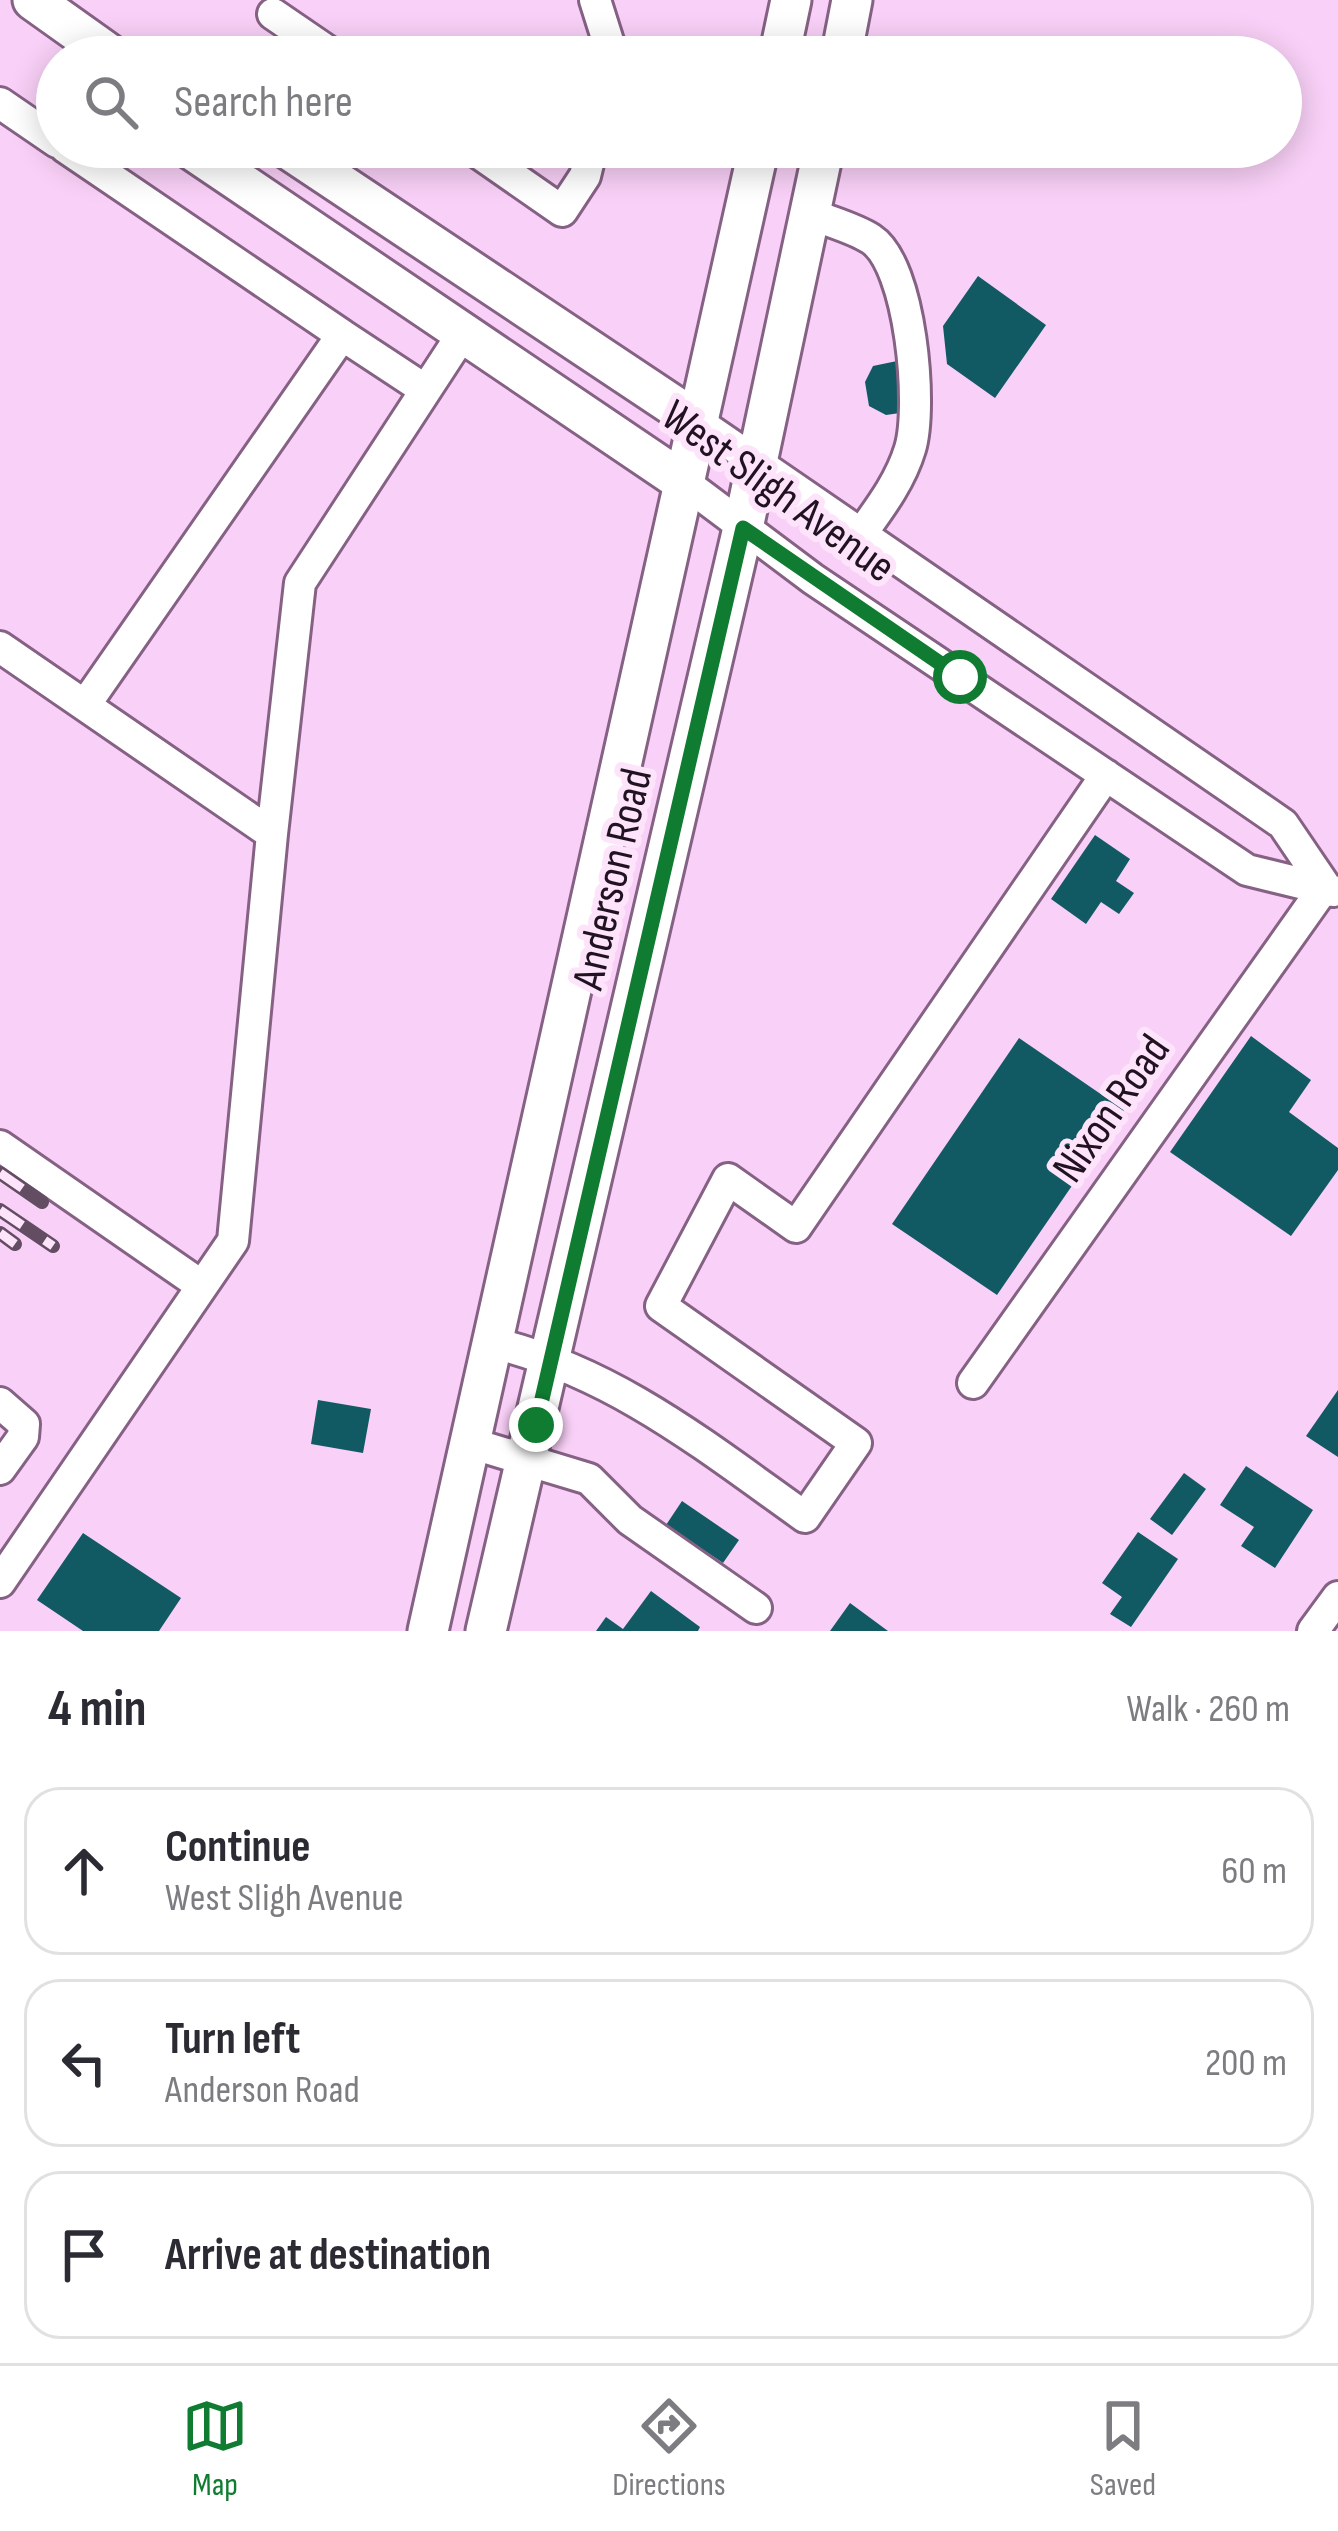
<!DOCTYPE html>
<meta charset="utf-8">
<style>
body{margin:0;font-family:"Sofia Sans Condensed",sans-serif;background:#f2f2f3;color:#2b2b33}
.stop{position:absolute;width:36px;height:36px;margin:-27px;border:9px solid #107c31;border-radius:50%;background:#fff}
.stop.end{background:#107c31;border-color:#fff;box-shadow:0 3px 12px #0008}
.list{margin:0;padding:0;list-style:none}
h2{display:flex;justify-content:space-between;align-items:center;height:156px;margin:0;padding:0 48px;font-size:51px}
h2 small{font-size:39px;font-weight:400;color:#7c7c81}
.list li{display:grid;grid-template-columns:78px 1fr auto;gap:36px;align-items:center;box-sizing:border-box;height:168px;margin:0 24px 24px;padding:0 24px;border:3px solid #e1e1e2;border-radius:36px}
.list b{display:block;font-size:45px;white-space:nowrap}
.list p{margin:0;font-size:39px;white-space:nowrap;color:#7c7c81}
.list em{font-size:39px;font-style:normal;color:#7c7c81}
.icon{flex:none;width:66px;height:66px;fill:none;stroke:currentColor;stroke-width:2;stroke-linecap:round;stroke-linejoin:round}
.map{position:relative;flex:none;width:1338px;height:1631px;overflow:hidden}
.search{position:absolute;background:#fff;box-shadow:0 6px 30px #0003;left:36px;right:36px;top:36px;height:132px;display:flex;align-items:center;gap:30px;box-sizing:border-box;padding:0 42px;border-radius:66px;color:#7c7c81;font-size:45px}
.sheet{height:732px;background:#fff}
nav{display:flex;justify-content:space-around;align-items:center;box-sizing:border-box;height:168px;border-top:3px solid #e1e1e2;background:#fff;font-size:33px;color:#7c7c81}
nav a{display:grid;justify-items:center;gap:6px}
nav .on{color:#107c31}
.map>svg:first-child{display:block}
</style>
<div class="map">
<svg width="1338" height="1631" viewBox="0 0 1338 1631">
<rect width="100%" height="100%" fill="#f9d0f7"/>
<path fill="#125a63" d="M978 276 1046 325 995 398 947 364 943 326Z
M897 361 907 412 886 415 869 406 865 382 873 366Z
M1095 835 1130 859 1116 881 1134 893 1119 914 1101 902 1086 924 1051 899Z
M1251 1036 1311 1080 1289 1112 1338 1148V1170L1291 1236 1170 1152Z
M1019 1038 1124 1110 997 1295 892 1224Z
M1338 1390V1457L1306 1436Z
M318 1400 371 1409 363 1453 311 1444Z
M1246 1466 1313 1510 1275 1568 1241 1546 1254 1527 1220 1505Z
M1184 1473 1206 1489 1172 1535 1150 1519Z
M682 1501 739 1540 723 1563 666 1525Z
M1138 1532 1178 1559 1131 1627 1110 1614 1122 1597 1102 1583Z
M83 1533 181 1598 159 1631H83L37 1600Z
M651 1591 700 1627 698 1631H596L606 1617 623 1629Z
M850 1603 888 1631H830Z"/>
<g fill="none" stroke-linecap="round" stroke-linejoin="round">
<g stroke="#856184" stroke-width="36">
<path id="minor" d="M595 0 613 57
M273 14 336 57
M0 103 57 142
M65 147 342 335
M470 147 562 211 585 176 592 147
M811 214C830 222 854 228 871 239 911 265 923 407 910 449 900 482 879 509 859 537
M698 422 1283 824 1325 886
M685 483 813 579 1247 870 1333 891
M0 647 272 834 233 1241 0 1582
M85 705 342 335 424 389
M272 834 300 583 465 330
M0 1146 202 1286
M493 1343C614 1372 705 1446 805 1517L856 1443 661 1306 728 1179 796 1227 1106 775
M973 1383 1325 886
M0 1403 24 1424 23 1437 0 1469
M470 1443 589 1479 630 1520 756 1608
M1313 1631 1338 1597"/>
</g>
<g stroke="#856184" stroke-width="45">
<path id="major" d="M33 0 113 57
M779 57 791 0
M841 57 852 0
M188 147 685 483
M285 147 698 422
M428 1631 759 147
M486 1631 743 528 824 147"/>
</g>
<use href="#minor" stroke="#fff" stroke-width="30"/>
<use href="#major" stroke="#fff" stroke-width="39"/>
<g stroke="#634d63" stroke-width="14">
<path id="rail" d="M0 1173 42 1202
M0 1210 53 1246
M0 1233 15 1244"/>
</g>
<use href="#rail" stroke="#fde4fb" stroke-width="9" stroke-dasharray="27" stroke-linecap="butt"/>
</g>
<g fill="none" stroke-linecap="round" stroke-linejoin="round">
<path stroke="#107c31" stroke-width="15" d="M536 1425 743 528 960 677"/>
</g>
<g text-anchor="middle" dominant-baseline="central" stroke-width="12" stroke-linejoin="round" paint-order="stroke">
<g font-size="45" fill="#201220" stroke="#fde4fb">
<text transform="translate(778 492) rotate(36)">West Sligh Avenue</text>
<text transform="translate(613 879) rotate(-77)">Anderson Road</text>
<text transform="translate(1112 1109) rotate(-55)">Nixon Road</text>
</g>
</g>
</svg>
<div class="stop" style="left:960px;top:677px"></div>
<div class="stop end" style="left:536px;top:1425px"></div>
<div class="search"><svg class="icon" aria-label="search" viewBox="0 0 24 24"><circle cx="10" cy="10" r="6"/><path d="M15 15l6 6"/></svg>Search here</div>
</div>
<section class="sheet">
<h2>4 min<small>Walk · 260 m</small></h2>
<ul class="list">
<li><svg class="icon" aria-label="ahead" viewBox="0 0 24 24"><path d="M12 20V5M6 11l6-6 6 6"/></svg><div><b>Continue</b><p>West Sligh Avenue</p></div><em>60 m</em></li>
<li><svg class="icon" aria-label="left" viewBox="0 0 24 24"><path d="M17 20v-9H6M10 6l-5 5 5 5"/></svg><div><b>Turn left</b><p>Anderson Road</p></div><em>200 m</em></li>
<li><svg class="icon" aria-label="arrive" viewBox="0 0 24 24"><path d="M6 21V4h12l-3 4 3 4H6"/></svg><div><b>Arrive at destination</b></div></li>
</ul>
</section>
<nav>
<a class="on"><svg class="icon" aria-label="map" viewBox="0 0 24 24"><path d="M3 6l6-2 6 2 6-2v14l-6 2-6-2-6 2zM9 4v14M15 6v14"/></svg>Map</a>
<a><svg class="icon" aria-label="directions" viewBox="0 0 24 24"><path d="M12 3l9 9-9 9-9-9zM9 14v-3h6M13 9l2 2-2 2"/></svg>Directions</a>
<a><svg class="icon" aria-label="saved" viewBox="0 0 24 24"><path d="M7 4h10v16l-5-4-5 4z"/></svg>Saved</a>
</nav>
